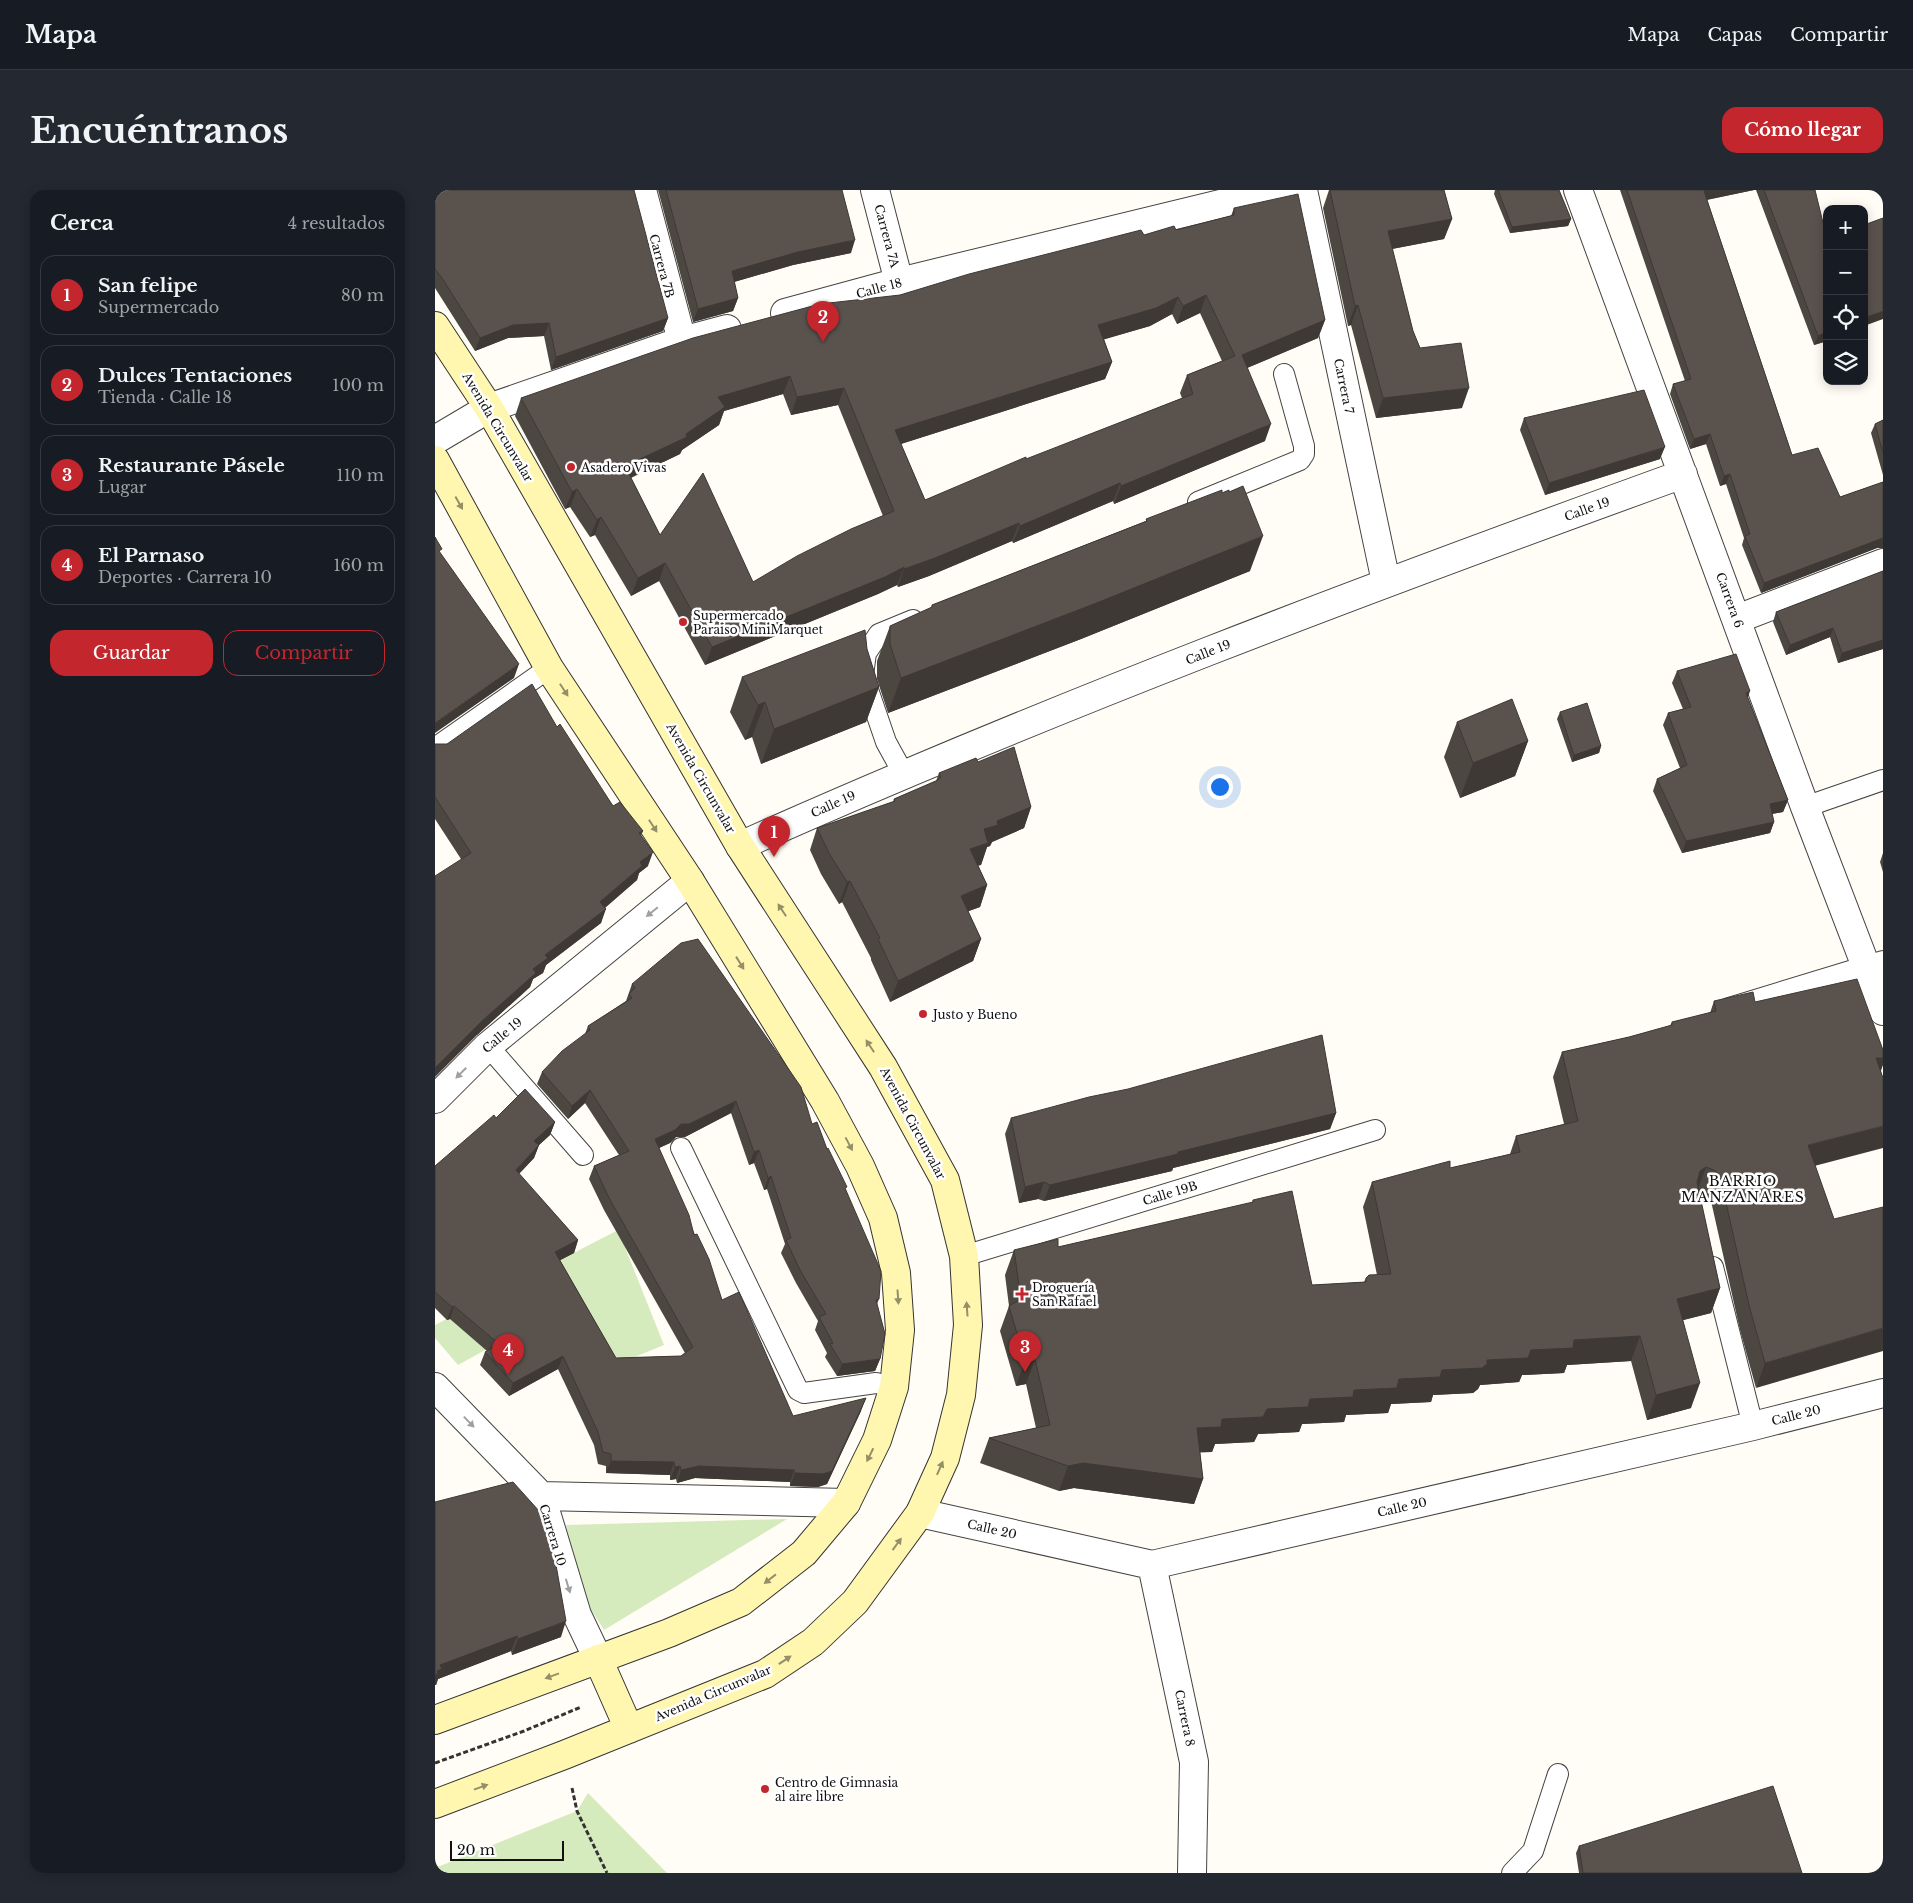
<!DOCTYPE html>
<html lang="es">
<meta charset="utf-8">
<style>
body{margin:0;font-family:"Libre Baskerville",serif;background:#242831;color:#f1f3f6}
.controls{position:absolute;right:15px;top:15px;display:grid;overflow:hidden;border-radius:10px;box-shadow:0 2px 12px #0003}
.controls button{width:45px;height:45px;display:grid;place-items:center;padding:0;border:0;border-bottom:1px solid #363941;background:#171b24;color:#f1f3f6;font:25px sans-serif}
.scale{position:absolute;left:15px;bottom:12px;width:114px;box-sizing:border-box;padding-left:5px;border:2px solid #111;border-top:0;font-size:14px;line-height:18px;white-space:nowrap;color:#111;-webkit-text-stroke:4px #fff;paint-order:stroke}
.you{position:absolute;left:784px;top:596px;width:18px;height:18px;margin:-12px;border:4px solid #fff;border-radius:50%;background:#1a73e8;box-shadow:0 0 0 8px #1a73e833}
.badge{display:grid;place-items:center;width:32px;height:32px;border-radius:50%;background:#c4262e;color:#fff;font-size:16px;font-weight:700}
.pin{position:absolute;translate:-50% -41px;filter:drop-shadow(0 1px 2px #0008)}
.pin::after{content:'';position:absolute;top:26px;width:18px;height:15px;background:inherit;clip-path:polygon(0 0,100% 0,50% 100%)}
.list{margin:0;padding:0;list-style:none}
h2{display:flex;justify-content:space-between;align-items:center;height:65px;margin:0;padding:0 20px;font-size:21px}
h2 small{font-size:16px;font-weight:400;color:#9ea1a6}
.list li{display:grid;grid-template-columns:32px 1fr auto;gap:15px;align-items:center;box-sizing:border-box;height:80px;margin:0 10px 10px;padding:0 10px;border:1px solid #363941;border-radius:15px}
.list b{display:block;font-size:19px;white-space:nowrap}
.list p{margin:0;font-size:16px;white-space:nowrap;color:#9ea1a6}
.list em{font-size:16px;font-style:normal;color:#9ea1a6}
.actions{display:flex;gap:10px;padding:15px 20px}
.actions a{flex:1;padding:11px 0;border:1px solid #c4262e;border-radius:15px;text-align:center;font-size:18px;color:#c4262e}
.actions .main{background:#c4262e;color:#fff}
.icon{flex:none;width:28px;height:28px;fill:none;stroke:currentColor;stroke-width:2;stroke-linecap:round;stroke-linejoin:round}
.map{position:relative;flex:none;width:1448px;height:1683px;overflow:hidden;border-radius:15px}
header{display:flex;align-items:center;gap:30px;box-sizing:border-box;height:70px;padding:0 25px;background:#171b24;border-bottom:1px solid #363941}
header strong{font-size:24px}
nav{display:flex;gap:28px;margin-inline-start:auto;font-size:18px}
.intro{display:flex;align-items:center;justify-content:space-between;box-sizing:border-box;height:120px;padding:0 30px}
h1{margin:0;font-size:35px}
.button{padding:12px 22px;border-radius:15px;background:#c4262e;color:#fff;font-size:18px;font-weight:700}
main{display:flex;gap:30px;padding:0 30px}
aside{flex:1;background:#171b24;border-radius:15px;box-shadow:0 2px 12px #0003}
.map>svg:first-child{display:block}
</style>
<header>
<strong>Mapa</strong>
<nav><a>Mapa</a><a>Capas</a><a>Compartir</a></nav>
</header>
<div class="intro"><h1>Encuéntranos</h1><a class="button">Cómo llegar</a></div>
<main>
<aside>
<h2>Cerca<small>4 resultados</small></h2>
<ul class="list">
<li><span class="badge">1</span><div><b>San felipe</b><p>Supermercado</p></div><em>80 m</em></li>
<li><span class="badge">2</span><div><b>Dulces Tentaciones</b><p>Tienda · Calle 18</p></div><em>100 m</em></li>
<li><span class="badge">3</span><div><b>Restaurante Pásele</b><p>Lugar</p></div><em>110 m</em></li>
<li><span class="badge">4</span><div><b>El Parnaso</b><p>Deportes · Carrera 10</p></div><em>160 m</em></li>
</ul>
<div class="actions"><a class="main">Guardar</a><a>Compartir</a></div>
</aside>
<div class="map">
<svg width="1448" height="1683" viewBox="0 0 1448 1683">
<rect width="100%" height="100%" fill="#fffdf5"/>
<path fill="#d5ebbd" d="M183 1040 229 1155 185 1173 128 1117 23 1175 0 1148V1135Z
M352 1329 169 1440 141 1396 131 1335Z
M153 1603 232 1683H0V1678L142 1621Z"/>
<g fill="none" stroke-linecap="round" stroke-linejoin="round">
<g stroke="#444" stroke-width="22">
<path id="service" d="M763 312 865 270 869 264V256L849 184
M0 558 114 478
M468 583 451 552 428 485 431 463 444 444 478 430
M1370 617 1448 590
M1294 818 1448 771
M53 856 148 965
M246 958 363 1200 369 1203 441 1193 459 1197
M529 1066 940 940
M1278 1077 1318 1236
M1077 1683 1098 1661 1123 1584"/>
</g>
<g stroke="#444" stroke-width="30">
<path id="minor" d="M207 0 247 151
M440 0 464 92
M868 0 951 392
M1143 0 1370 617 1448 821
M350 123 464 92 843 0
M0 250 54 218 247 151 292 139
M1302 429 1448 373
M305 656C614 518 930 399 1248 284
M0 909 53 856 255 691
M0 1197 106 1306 142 1425 163 1469
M106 1306 411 1313
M485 1323 717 1375 1318 1236 1448 1203
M717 1375 759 1572 757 1683"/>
</g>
<g stroke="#333" stroke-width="30">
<path id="secondary" d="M0 136 54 218 305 656 448 877 510 990 529 1066 533 1135 526 1205 510 1268 485 1323 420 1412 378 1452 330 1484 129 1565 0 1614
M0 270 114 478 255 691 390 911 425 976 448 1028 461 1083 465 1140 459 1197 442 1250 411 1313 369 1363 306 1412 234 1443 0 1530
M163 1469 194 1539"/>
</g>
<path stroke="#333" stroke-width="3" stroke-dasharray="5 2.5" stroke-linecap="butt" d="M0 1573 89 1541 146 1517
M137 1598 142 1621 172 1683"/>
<use href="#service" stroke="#fff" stroke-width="20"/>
<use href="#minor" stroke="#fff" stroke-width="28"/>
<use href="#secondary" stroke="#fff6b0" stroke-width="28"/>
</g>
<path fill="#4d4742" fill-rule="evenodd" d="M0 0 233 128 228 141 116 180 109 146 73 148 40 161 0 98Z
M223 0H407L416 63 358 75 299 92 303 108 298 121 258 132Z
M894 0H1009L1017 29 1009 49 957 59 978 141 985 158 1027 218 941 228 916 135 913 136 888 18Z
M1060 0H1124L1136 29 1133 36 1075 43 1059 4Z
M1185 0H1319L1272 10 1357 265 1405 307 1448 292V358H1442L1326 403 1307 355 1309 348 1291 294 1285 296 1271 254 1255 259 1235 204 1238 194 1250 191Z
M1321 0H1380L1392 151 1379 155Z
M799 18 890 130 883 148 812 178 830 251 679 314 678 311 578 353 577 351 494 386 463 397 462 395 443 404 270 475 224 391 196 406 160 345 155 347 135 317 130 319 80 226 86 208 465 105 709 45 741 40 796 26ZM765 123 787 171 752 185 745 203 747 208 490 310 466 254 670 189 677 172 669 149 715 136 737 124 742 134ZM348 204 356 225 403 215 448 326 318 392 225 345 196 288 245 264 247 260 284 235 289 221Z
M1089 228 1225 269 1110 305 1085 240Z
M1448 230V285L1436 243 1440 234Z
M711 329 815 381 646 449 453 523 442 489V471L455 436 496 418 497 415 711 331Z
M1448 381V459L1403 473 1395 447 1351 465 1338 432 1341 422Z
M432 459 444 497 431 532 326 574 317 547 310 550 295 522 307 487Z
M1242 481 1313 508 1353 610 1348 622 1337 624 1339 632 1335 643 1247 663 1218 601 1222 589 1245 578 1228 535 1233 523 1248 519 1237 493Z
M1125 522 1166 556 1164 563 1137 572 1122 529Z
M1022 532 1093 551 1080 586 1025 608 1009 567Z
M122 537 178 616 208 641 206 646 213 676 204 683 202 690 170 718 166 733 111 775 108 783 98 789 95 797 42 845 26 669 0 629V554H12Z
M543 572 596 617 589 638 557 652 555 656 552 657 546 675H543L552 695 545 717 533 721 546 749 538 771 455 812 436 770V768L407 712 404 714 386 684 375 660 382 638 458 612 459 609 501 591 504 583Z
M1448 663V682L1445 672Z
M197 794 377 934 392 959 411 1000 444 1109 442 1114 445 1169 440 1181 402 1186 390 1167 392 1163 380 1140 383 1131 361 1093 346 1063 350 1054 332 999 329 1000 319 973 314 975 296 923 250 947H241L235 953 224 958 287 1110 358 1226 426 1221 392 1294 383 1297 355 1296V1292L260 1288 242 1293 241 1289 235 1290V1285L171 1283V1276L163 1274 159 1255 123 1179 74 1206 45 1175 50 1162 52 1161 15 1129 12 1130 0 1118V976L61 928 120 932 115 945 104 955 99 968 84 984 143 1050 139 1063 125 1070 181 1168 246 1166 250 1163 169 1020 154 989 159 976 184 965 150 913 133 929 102 894 107 882 150 844 153 836 191 811Z
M1279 811 1320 812 1399 1029 1321 1198 1305 1140 1276 1011 1272 1006 1264 1003 1285 1098 1276 1123 1248 1130 1256 1218 1212 1230 1196 1171 1132 1175 1129 1183 1087 1185 1084 1192 1045 1195 1043 1199 1038 1203 998 1205 996 1212 956 1214 953 1223 911 1225 909 1232 867 1234 864 1242 823 1244 819 1252 780 1254 777 1262H765L768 1289 759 1314 639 1298 624 1301 545 1273 554 1248 601 1238 591 1194 581 1196 565 1141 574 1116 570 1085 579 1060 623 1057 817 1013 818 1010 877 1095 929 1092 931 1088 942 1085 928 1017 937 992 1015 978 1075 964 1081 946 1129 934 1118 887 1127 862 1194 847 1235 836 1237 832 1275 823Z
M901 923 895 939 738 978 737 981 609 1011 603 1009 584 1013 570 944 576 928Z
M0 1312 126 1447 77 1465 76 1461 3 1489 1 1495Z
M1144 1656 1367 1683H1144L1141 1663Z"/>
<path fill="#3f3936" d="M1274 0H1319L1265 11 1269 1Z
M1017 29 1009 49 946 61 953 41Z
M1136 29 1133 36 1075 43 1077 37Z
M420 50 416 63 358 75 292 94 297 81 363 62Z
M771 105 765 123 742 134 748 116Z
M743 107 737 124 715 136 657 153 663 135Z
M303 108 298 121 258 132 263 119Z
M923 115 916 135 913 136 920 116Z
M1448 121V129L1429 136V128Z
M233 128 228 141 116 180 121 167Z
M890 130 883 148 800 183 807 165Z
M114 133 109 146 73 148 40 161 45 148 78 135Z
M1392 142V151L1379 155 1383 146Z
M677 172 670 189 453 258 460 240Z
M355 186 348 204 289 221 284 235 247 260 245 264 183 293 190 276 283 207Z
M409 198 403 215 356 225 362 207Z
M1034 198 1027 218 941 228 948 208Z
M836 234 830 251 679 314 686 296Z
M1275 244 1271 254 1255 259 1259 249Z
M1230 257 1225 269 1110 305 1114 293Z
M1295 284 1291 294 1285 296 1289 286Z
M685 293 678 311 578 353 585 336Z
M142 299 135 317 130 319 137 302Z
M166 327 160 345 155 347 162 330Z
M584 333 577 351 494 386 463 397 469 379Z
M828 346 815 381 646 449 453 523 466 488Z
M1448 348V358H1442L1326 403 1329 393Z
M230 373 224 391 196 406 203 388Z
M469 377 462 395 443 404 270 475 277 457Z
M1398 438 1395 447 1351 465 1355 455Z
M1448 450V459L1403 473 1407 463Z
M84 474 79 488 0 543V533Z
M444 497 431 532 326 574 339 539Z
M1315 501 1311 513V503Z
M330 512 317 547 310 550 323 515Z
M1093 551 1080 586 1025 608 1038 573Z
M1166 556 1164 563 1137 572 1139 565Z
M1353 610 1348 622 1330 625 1335 614Z
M596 617 589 638 557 652 555 656 552 657 546 675 528 680 535 659 549 639 562 631Z
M1339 632 1335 643 1247 663 1251 651Z
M218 662 213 676 204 683 202 690 160 726 165 712 205 672Z
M415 691 407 712 404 714 412 692Z
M552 695 545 717 518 727 526 706Z
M171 719 166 733 111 775 108 783 98 789 95 797 42 845 0 887V878L98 779 110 765Z
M546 749 538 771 455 812 463 791Z
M1441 868H1448V875L1442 892Z
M155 900 150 913 133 929 137 916Z
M301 911 296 923 250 947H241L235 953 215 962 220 949 246 934Z
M901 923 895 939 738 978 737 981 609 1011 615 995 743 962Z
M120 932 115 945 104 955 99 968 76 992 81 980 99 951Z
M1448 936V958L1364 980 1373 955Z
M324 960 319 973 314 975 319 962Z
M1271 977 1262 1002 1256 1006 1265 981Z
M336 986 332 999 329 1000 333 988Z
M609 992 603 1009 584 1013 590 997Z
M143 1050 139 1063 116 1075 120 1062Z
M1285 1098 1276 1123 1233 1134 1242 1109Z
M19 1116 15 1129 12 1130 17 1117Z
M1448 1138V1161L1321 1198 1330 1173Z
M1205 1146 1196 1171 1132 1175 1129 1183 1087 1185 1084 1192 1045 1195 1043 1199 1038 1203 998 1205 996 1212 956 1214 953 1223 911 1225 909 1232 867 1234 864 1242 823 1244 819 1252 780 1254 777 1262 753 1263 762 1238 787 1229 919 1200 1139 1150Z
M128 1166 123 1179 74 1206 78 1193Z
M445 1169 440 1181 402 1186 407 1174Z
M600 1169 591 1194 581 1196 590 1171Z
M1265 1193 1256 1218 1212 1230 1221 1205Z
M431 1208 426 1221 392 1294 383 1297 355 1296 360 1283Z
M176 1271 239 1272 235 1285 171 1283Z
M648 1273 768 1289 759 1314 639 1298 624 1301 633 1276Z
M245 1276 241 1289 235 1290 240 1277Z
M264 1276 359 1280 355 1292 260 1288 242 1293 246 1280Z
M131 1431 126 1447 77 1465 83 1449Z
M82 1446 76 1461 3 1489 1 1495H0V1485L5 1475Z"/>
<path fill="#5a524d" stroke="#3f3936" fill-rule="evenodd" d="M0 0H199L233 128 121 167 114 133 78 135 45 148 7 88 0 79Z
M231 0H407L420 50 363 62 297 81 303 108 263 119Z
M895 0H1009L1017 29 953 41 978 141 985 158 1026 153 1034 198 948 208 923 115 920 116Z
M1063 0H1124L1136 29 1077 37Z
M1192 0H1274L1269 1 1357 265 1383 258 1405 307 1448 292V348L1329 393 1310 346 1315 344 1295 284 1289 286 1275 244 1259 249 1238 194 1256 189Z
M1329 0H1380L1392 49V142L1383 146Z
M863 4 890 130 807 165 836 234 686 296 685 293 585 336 584 333 500 368 469 379V377L450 387 277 457 230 373 203 388 166 327 162 330 142 299 137 302 86 208 258 148 385 114 465 105 534 84 706 40 709 45 739 36 741 40 799 25V18ZM771 105 800 166 752 185 758 204 591 269V267L490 310 460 240 677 172 663 135 721 118 743 107 748 116ZM355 186 362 207 409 198 459 321 416 339 362 366 318 392 268 283 225 345 190 276 252 247 251 244 290 217 283 207Z
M1448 28V121L1429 128V35Z
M1209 200 1230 257 1114 293 1089 228Z
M1448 230V263L1440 234Z
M808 296 828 346 659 414 466 488 455 454V436L497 417V415L712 331 711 329 787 300V303L794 300V302Z
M0 347 7 359 4 361 84 474 0 533Z
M1448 381V450L1407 463 1398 438 1355 455 1341 422Z
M430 440 432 459 444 497 339 539 330 512 323 515 307 487Z
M1301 464 1315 501 1311 503 1353 610 1335 614 1339 632 1251 651 1222 589 1252 575 1233 523 1256 517 1242 481Z
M97 494 122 537 125 534 178 616 185 612 208 641 204 643 218 662 205 672 207 676 165 712 171 719 110 765 113 768 98 779 101 783 47 831 0 878V686L36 663 0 607V554H12Z
M1077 509 1093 551 1038 573 1022 532Z
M1152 513 1166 556 1139 565 1125 522Z
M579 557 596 617 562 631 563 635 549 639 553 653 535 659 552 695 526 706 546 749 463 791 443 749 445 748 415 691 412 692 394 663 382 638 460 611 459 609 503 590 506 587 504 583 541 568 543 572Z
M263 749 366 897 377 934 382 932 392 959 393 958 412 997 410 998 446 1081 444 1109 441 1110 450 1144 445 1169 407 1174 395 1154 398 1153 384 1127 391 1124 365 1080 351 1050 356 1048 336 986 333 988 324 960 319 962 301 911 254 934H246L240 940 220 949 254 1025 259 1045 262 1044 274 1069 287 1110 304 1102 358 1226 431 1208 397 1281 388 1284 360 1283 359 1280 264 1276 246 1280 245 1276 240 1277 239 1272 176 1271V1264L168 1262 163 1242 128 1166 78 1193 50 1162 64 1154 19 1116 17 1117 0 1102V976L59 925 61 928 90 899 120 932 99 951 104 955 81 980 143 1050 120 1062 181 1168 246 1166 258 1157 174 1008 159 976 194 961 155 900 137 916 107 882 127 861 155 840 153 836 197 808 194 804 200 798 197 794 246 753Z
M1422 789 1448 860V868H1441L1448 888V936L1373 955 1399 1029 1448 1017V1138L1330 1173 1314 1115 1285 986 1281 981 1271 977 1265 981 1262 992 1285 1098 1242 1109 1265 1193 1221 1205 1205 1146 1139 1150 1138 1158 1096 1160 1093 1168 1052 1170V1174L1047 1178 1007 1180 1005 1187 964 1189 962 1198 919 1200 918 1207 875 1209 873 1217 832 1219 828 1227 787 1229 786 1237 762 1238 768 1289 648 1273 633 1276 554 1248 615 1235 600 1169 590 1171 574 1116 586 1109 579 1060 623 1049V1057L818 1012V1010L857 1001 877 1095 931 1092V1088L934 1085 956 1084 937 992 1015 971V978L1085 962 1081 946 1143 931 1127 862 1194 847 1237 835V832L1281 821 1279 811 1318 802 1320 812Z
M887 845 901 923 743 962V964L615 995 609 992 590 997 576 928 654 907 693 899Z
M78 1292 105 1322 121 1375 131 1431 83 1449 82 1446 5 1475 7 1479 2 1481 3 1484 0 1485V1312Z
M1338 1596 1367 1683H1148L1144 1656Z"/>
<defs><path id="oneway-solid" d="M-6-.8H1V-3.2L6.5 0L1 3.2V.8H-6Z" transform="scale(1.25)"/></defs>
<g fill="#948f68">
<use href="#oneway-solid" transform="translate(24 313) rotate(61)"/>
<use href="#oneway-solid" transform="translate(129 500) rotate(57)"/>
<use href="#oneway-solid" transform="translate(218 636) rotate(57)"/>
<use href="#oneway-solid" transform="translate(347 720) rotate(-123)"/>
<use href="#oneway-solid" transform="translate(305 773) rotate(58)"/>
<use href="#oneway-solid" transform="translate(435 856) rotate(-123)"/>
<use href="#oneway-solid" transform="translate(414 954) rotate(62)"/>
<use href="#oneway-solid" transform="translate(463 1107) rotate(86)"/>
<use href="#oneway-solid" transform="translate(532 1119) rotate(-94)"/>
<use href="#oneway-solid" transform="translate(435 1265) rotate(116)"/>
<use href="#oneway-solid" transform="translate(505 1278) rotate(-66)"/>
<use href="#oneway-solid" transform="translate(462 1354) rotate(-54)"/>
<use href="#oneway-solid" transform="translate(335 1389) rotate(142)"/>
<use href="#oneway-solid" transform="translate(350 1470) rotate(-34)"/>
<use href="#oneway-solid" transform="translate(117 1486) rotate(160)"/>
<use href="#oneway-solid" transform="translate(46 1597) rotate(-20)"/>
</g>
<g fill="#a0a0a0">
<use href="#oneway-solid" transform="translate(217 722) rotate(141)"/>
<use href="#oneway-solid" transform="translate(26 883) rotate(135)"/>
<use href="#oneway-solid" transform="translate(34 1232) rotate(46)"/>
<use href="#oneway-solid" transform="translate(133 1396) rotate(73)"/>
</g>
<g fill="#c4262e" stroke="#fff" stroke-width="2">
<circle cx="136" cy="277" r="5"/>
<circle cx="248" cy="432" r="5"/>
<circle cx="488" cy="824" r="5"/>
<path d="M584.5 1096.5h5v5h5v5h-5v5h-5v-5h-5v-5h5z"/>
<circle cx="330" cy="1599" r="5"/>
</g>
<g text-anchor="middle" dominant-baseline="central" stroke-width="5" stroke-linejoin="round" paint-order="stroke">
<g font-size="12" fill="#111" stroke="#fff">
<text transform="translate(452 46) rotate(75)">Carrera 7A</text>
<text transform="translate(227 76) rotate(75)">Carrera 7B</text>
<text transform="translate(444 98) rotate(-15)">Calle 18</text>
<text transform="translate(909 196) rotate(78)">Carrera 7</text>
<text transform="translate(63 237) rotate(59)">Avenida Circunvalar</text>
<text transform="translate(1152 319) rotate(-20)">Calle 19</text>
<text transform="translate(1295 410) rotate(70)">Carrera 6</text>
<text transform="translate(773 462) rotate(-22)">Calle 19</text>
<text transform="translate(266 588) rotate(60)">Avenida Circunvalar</text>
<text transform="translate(398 614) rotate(-24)">Calle 19</text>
<text transform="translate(67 845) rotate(-40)">Calle 19</text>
<text transform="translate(478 933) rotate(62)">Avenida Circunvalar</text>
<text transform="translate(735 1003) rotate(-17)">Calle 19B</text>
<text transform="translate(1361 1225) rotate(-14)">Calle 20</text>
<text transform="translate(967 1317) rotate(-13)">Calle 20</text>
<text transform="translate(557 1339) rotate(13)">Calle 20</text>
<text transform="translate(118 1345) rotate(73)">Carrera 10</text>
<text transform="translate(278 1503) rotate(-23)">Avenida Circunvalar</text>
<text transform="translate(750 1528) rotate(78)">Carrera 8</text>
</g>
<g font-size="12" fill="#111" stroke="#fff" text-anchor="start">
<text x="146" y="277">Asadero Vivas</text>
<text x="258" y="425">Supermercado<tspan x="258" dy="14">Paraiso MiniMarquet</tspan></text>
<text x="498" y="824">Justo y Bueno</text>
<text x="597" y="1097">Droguería<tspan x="597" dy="14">San Rafael</tspan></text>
<text x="340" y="1592">Centro de Gimnasia<tspan x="340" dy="14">al aire libre</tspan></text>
</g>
<g font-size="14" letter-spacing="1" fill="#111" stroke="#fff">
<text x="1308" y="991">BARRIO<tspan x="1308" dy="16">MANZANARES</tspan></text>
</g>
</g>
</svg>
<div class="controls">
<button>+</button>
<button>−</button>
<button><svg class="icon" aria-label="locate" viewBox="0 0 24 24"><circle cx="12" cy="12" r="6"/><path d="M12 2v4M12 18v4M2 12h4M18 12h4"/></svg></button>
<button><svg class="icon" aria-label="layers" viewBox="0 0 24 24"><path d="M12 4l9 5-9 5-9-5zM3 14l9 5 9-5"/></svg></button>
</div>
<div class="scale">20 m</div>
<div class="you"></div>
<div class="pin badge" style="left:339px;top:667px">1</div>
<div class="pin badge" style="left:388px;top:152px">2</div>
<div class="pin badge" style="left:590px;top:1182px">3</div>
<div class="pin badge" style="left:73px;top:1185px">4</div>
</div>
</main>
